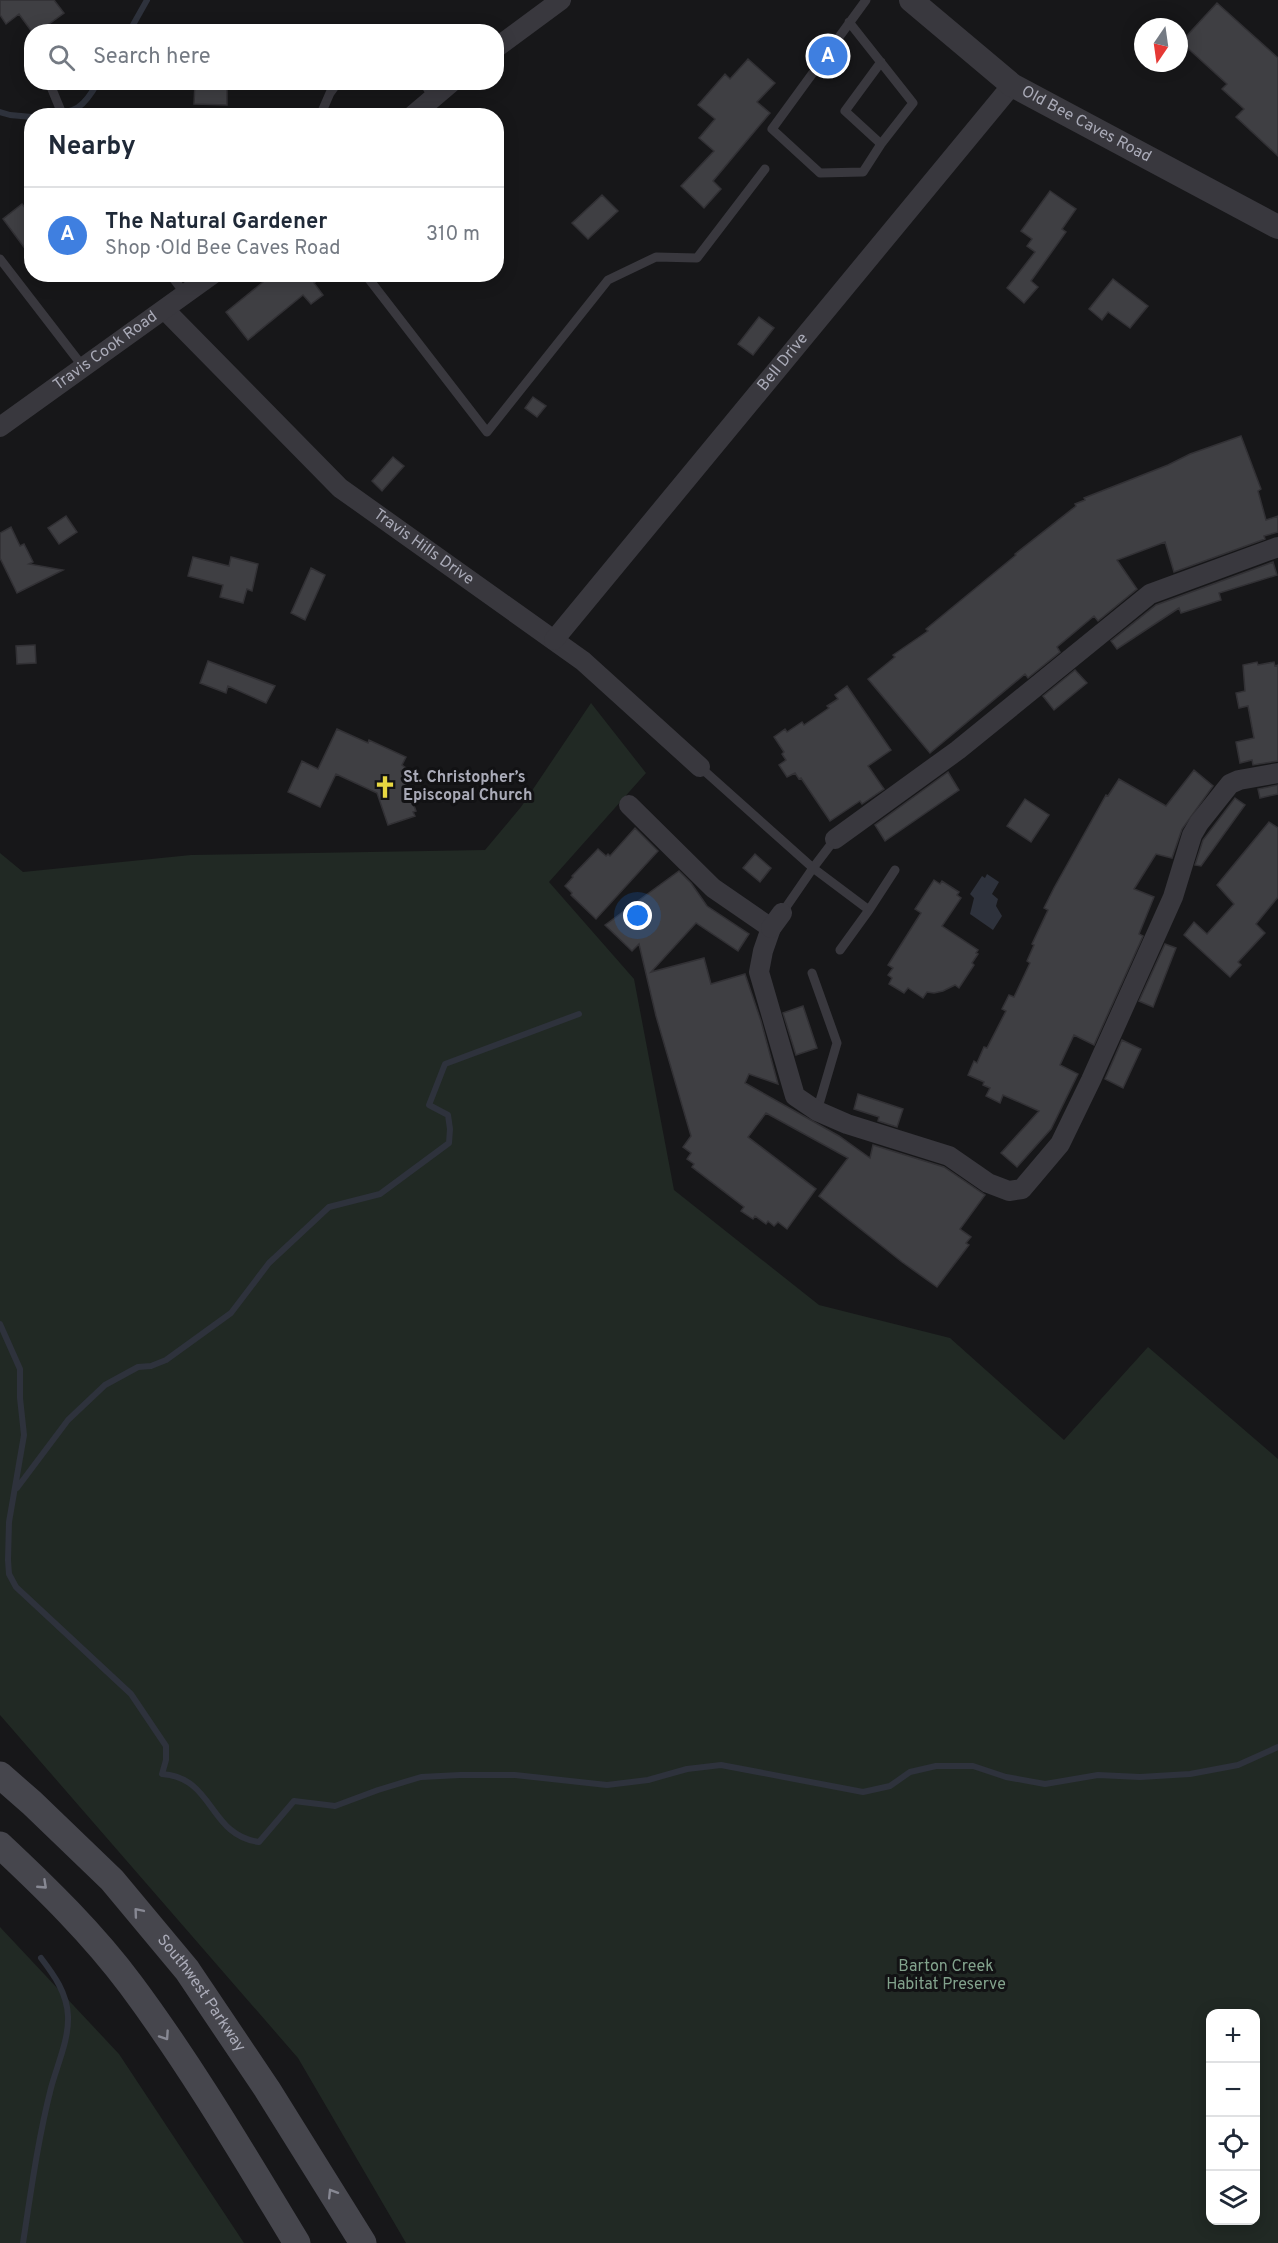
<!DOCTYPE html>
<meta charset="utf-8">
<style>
body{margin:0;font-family:Overpass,sans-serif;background:#f2f2f3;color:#1f2937}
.controls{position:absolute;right:18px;bottom:18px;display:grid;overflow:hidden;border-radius:12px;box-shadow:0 3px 15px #0003}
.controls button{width:54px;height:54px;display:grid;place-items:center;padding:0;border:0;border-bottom:2px solid #e0e1e3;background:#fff;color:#1f2937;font:30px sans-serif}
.compass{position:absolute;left:1134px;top:18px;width:54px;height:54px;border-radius:50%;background:#fff;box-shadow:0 3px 15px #0003;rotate:193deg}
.you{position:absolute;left:638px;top:916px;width:21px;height:21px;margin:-15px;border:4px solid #fff;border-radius:50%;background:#1a73e8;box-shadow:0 0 0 9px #1a73e833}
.badge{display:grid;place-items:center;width:39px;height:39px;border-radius:50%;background:#1a73e8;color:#fff;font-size:20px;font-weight:700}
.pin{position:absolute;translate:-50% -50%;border:3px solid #fff;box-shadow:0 2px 6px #0006}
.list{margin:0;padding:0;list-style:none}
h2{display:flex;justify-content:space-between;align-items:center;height:78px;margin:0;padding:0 24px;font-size:26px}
h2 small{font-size:20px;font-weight:400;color:#747a83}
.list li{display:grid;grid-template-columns:39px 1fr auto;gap:18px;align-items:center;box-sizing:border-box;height:96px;padding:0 24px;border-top:2px solid #e0e1e3}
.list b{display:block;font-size:22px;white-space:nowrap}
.list p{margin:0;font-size:20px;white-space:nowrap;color:#747a83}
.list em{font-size:20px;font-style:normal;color:#747a83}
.icon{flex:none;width:33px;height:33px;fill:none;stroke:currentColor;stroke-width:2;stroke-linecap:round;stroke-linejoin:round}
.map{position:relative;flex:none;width:1278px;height:2243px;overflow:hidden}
.search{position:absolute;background:#fff;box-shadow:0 3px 15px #0003;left:24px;top:24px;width:480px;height:66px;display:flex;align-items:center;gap:15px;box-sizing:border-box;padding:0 21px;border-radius:24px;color:#747a83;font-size:22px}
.panel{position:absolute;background:#fff;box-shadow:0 3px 15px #0003;left:24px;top:108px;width:480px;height:174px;border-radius:24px}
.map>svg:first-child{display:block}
</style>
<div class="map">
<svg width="1278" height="2243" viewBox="0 0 1278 2243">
<rect width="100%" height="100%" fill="#171719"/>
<path fill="#212924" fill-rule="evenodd" d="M591 703 646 773 549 882 634 979 674 1190 819 1305 950 1338 1064 1440 1148 1347 1278 1459V2243H406L298 2058 0 1715V853L23 872 191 855 485 850 521 807ZM1210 2014H1256V2220H1210Z
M0 1927 119 2054 244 2243H0Z"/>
<path fill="#2e323c" d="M987 874 999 882 992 894 998 899 996 906 1002 916 993 930 970 914 974 898 970 894 982 876 985 878Z"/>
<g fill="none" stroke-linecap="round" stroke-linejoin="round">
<path stroke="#2e323c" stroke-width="6" d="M129 32 147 0
M0 112 10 115 32 117
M46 116C76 112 83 109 98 82
M0 1324 20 1369V1398L24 1435 9 1522 8 1560 9 1574 16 1587 131 1694 166 1746V1760L162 1774C215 1778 208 1835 259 1842L294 1801 335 1806 378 1790 421 1777 460 1775H515L607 1785 648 1780 687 1769 721 1765 863 1792 890 1786 910 1772 936 1766H973L1006 1777 1045 1784 1098 1775 1140 1777 1190 1774 1238 1765 1278 1747
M17 1488 68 1420 105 1385 138 1367 151 1366 166 1360 231 1313 269 1263 329 1207 380 1194 449 1143 450 1129 448 1115 429 1105 445 1064 579 1014
M23 2243C31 2191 38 2139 51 2088 57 2065 69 2040 68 2016 67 1993 54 1975 41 1958"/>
</g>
<path fill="#3f3f43" stroke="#323135" stroke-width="1.5" d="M0 0H54L64 13 38 32H32L19 14 6 24 0 15Z
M1217 3 1278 58V156L1236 117 1244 109 1222 89 1227 84 1181 42Z
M748 59 775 83 757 102 770 113 713 181 721 189 704 208 681 186 714 151 699 138 715 119 698 105 725 74 730 79Z
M195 82H227V105L194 104Z
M1050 191 1076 209 1062 229 1066 232 1031 281 1038 287 1024 303 1007 288 1035 252 1027 246 1032 239 1021 231Z
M602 195 618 211 588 239 572 223Z
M22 204 32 216V258L3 219Z
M273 274H325L314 283 323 295 311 304 303 295 248 340 226 312Z
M1113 279 1148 306 1130 328 1108 312 1102 320 1089 309Z
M759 317 774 328 753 355 738 344Z
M533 397 546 406 537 417 525 408Z
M1241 436 1261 489 1258 491 1266 520 1278 516V532L1264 536 1265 539 1174 572 1165 542 1117 560 1137 589 1098 621 1094 616 1057 647 1060 652 1028 678 1025 674 930 753 868 679 895 657 893 655 928 631 926 629 1016 555 1015 554 1076 506 1075 504 1085 500 1084 498 1168 465 1190 454Z
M393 457 404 466 382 491 372 481Z
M66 516 77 532 59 544 48 528Z
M11 527 20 546 24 544 33 562 29 564 63 570 17 593 0 558V533Z
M193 557 229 566 231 557 258 564 252 591 247 589 243 603 220 597 223 585 188 576Z
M1273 562 1277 575 1219 593 1221 600 1181 613 1179 608 1117 649 1111 641 1156 605Z
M311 568 325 575 305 620 291 613Z
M35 645 36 663 17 664 16 646Z
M208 661 275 686 266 703 228 686 226 693 200 683Z
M1257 662 1258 665 1274 662 1275 666 1278 665V761L1253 765 1252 760 1240 763 1236 742 1254 738 1248 706 1239 708 1236 693 1245 691 1243 665Z
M1075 670 1087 683 1054 710 1043 696Z
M847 686 891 750 868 766 884 789 862 804 860 801 830 821 801 778 799 779 795 773 787 777 779 765 786 760 782 754 784 752 774 737 785 729 787 732 802 722 804 725 829 708 827 706 838 699 835 695Z
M337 729 368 743 369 740 406 757 402 765 406 768 401 771 416 811 413 812 415 816 388 825 377 793 336 774 320 807 288 792 302 761 318 769Z
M1194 770 1213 786 1182 829 1172 858 1156 854 1134 889 1154 897 1139 934 1143 936 1094 1045 1074 1035 1060 1065 1078 1074 1051 1129 1017 1167 1001 1153 1039 1111 1003 1095 1000 1103 986 1096 990 1088 983 1085 984 1082 968 1075 974 1061 977 1063 984 1047 987 1048 1006 1011 1002 1009 1009 995 1014 997 1030 963 1027 961 1034 945 1032 944 1048 910 1044 908 1054 888 1106 795 1108 796 1119 779 1166 806Z
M948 772 959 790 885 841 875 825Z
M1278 785V794L1260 798 1258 789Z
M1235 798 1245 805 1201 866 1195 865 1203 840Z
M1025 799 1049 815 1031 842 1007 826Z
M1269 822 1278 828V897L1256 924 1265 933 1238 962 1241 965 1230 977 1184 935 1194 922 1207 934 1234 904 1217 885Z
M635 828 658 851 596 919 571 895 572 893 565 886 573 877 572 876 598 849 606 856 608 854 610 856Z
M755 854 771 868 760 882 743 868Z
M679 871 691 883 707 906 749 934 738 951 696 923 651 972 704 958 711 984 745 974 761 1021 778 1084 749 1074 745 1083 839 1136 870 1158 873 1145 944 1167 985 1195 960 1229 971 1237 966 1243 969 1245 937 1287 902 1262 819 1196 848 1158 766 1113 748 1137 816 1189 787 1229 778 1222 774 1226 768 1221 766 1224 755 1216 753 1219 741 1211 744 1207 692 1167 694 1164 687 1159 691 1153 683 1147 691 1136 656 1016 639 944 632 951 605 925Z
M934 880 940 884 942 881 959 892 957 895 961 898 942 926 978 950 976 953 978 954 972 963 974 965 959 988 955 985 943 991 934 993 927 992 923 998 908 988 904 993 889 984 892 978 888 975 893 968 888 965 921 913 915 909Z
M1165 944 1176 948 1153 1007 1139 1001Z
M803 1006 817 1048 796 1055 783 1013Z
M1122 1040 1141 1049 1123 1088 1105 1079Z
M858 1094 903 1109 897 1127 878 1121 879 1117 854 1109Z"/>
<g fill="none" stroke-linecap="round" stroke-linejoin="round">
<path stroke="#39383e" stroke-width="9" d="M849 22 913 103 881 144 863 172 820 173 772 129 866 0
M49 82 63 116
M423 82 434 98
M320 116 330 93 338 82
M881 144 845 111 881 62
M0 259 84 368
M170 274 186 295
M365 274 487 432 608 280 656 257 697 258 765 169
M700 767 813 868 782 913
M835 839 813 868 869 910 840 950
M869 910 895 870
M812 973 837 1043 817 1111"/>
<g stroke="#39383e" stroke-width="20">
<path d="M496 48 561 0"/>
<path d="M412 116 452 82"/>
<path id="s1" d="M165 310 340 488 583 661 700 767"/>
<path id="s2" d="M0 427 213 274"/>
<path id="s3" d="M554 640 1012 85"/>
<path d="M629 805 713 888 771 928 763 951 759 972 795 1096 817 1111 847 1124 949 1156 988 1183 1009 1191 1022 1189 1060 1144 1091 1080 1173 897 1192 835 1199 823 1230 784 1239 780 1278 773"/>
<path d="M835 839 958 750 1150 594 1278 547"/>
<path d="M771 928 782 913"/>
</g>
<path stroke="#39383e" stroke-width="24" id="s4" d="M911 0 1012 85 1278 227"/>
<g stroke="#46464d" stroke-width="27">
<path id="s5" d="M0 1775 32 1803 112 1880 187 1970 267 2089 363 2243"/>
<path d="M0 1845C47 1889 93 1934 131 1985 192 2067 244 2156 297 2243"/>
</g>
</g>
<defs><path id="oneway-chevron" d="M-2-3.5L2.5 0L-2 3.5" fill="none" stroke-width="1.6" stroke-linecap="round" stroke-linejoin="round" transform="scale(1.5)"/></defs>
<g stroke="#878893">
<use href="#oneway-chevron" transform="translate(43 1885) rotate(43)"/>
<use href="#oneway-chevron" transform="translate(138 1912) rotate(-130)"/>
<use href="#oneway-chevron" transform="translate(165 2036) rotate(56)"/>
<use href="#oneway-chevron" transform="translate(332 2193) rotate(-122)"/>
</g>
<defs>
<g id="church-bare" transform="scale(1.8)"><path d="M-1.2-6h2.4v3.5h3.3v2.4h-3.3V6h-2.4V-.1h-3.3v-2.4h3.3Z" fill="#e7d741" stroke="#121214" stroke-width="2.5" paint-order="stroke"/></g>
</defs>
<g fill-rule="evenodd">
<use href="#church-bare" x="385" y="787"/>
</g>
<g text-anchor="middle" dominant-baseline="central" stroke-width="6" stroke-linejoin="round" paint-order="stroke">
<g font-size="16" fill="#aaabb8" stroke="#121214">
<text stroke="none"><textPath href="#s4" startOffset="216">Old Bee Caves Road</textPath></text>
<text stroke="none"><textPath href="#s2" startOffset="130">Travis Cook Road</textPath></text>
<text stroke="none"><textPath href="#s3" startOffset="360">Bell Drive</textPath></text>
<text stroke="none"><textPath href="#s1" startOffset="352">Travis Hills Drive</textPath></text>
<text stroke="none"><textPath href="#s5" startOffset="298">Southwest Parkway</textPath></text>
</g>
<g font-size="16" font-weight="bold" fill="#aaabb8" stroke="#121214" text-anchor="start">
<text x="403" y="778">St. Christopher’s<tspan x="403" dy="18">Episcopal Church</tspan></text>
</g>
<g font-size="16" fill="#82a28c" stroke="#121214">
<text x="946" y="1967">Barton Creek<tspan x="946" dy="18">Habitat Preserve</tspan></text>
</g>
</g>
</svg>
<div class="controls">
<button>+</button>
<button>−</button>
<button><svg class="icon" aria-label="locate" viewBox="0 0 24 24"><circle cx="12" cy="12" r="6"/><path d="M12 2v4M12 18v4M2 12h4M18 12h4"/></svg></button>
<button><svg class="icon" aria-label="layers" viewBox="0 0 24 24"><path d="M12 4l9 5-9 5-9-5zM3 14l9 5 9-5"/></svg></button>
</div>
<svg class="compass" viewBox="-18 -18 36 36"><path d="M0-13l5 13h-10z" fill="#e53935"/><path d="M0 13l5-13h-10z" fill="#747a83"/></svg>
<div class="you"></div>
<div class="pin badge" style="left:828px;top:56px;background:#3f7fe0">A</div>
<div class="search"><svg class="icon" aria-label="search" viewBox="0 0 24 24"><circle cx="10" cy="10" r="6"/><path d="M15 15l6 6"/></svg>Search here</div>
<section class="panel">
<h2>Nearby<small></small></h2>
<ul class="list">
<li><span class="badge" style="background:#3f7fe0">A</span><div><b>The Natural Gardener</b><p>Shop · Old Bee Caves Road</p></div><em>310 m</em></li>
</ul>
</section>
</div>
